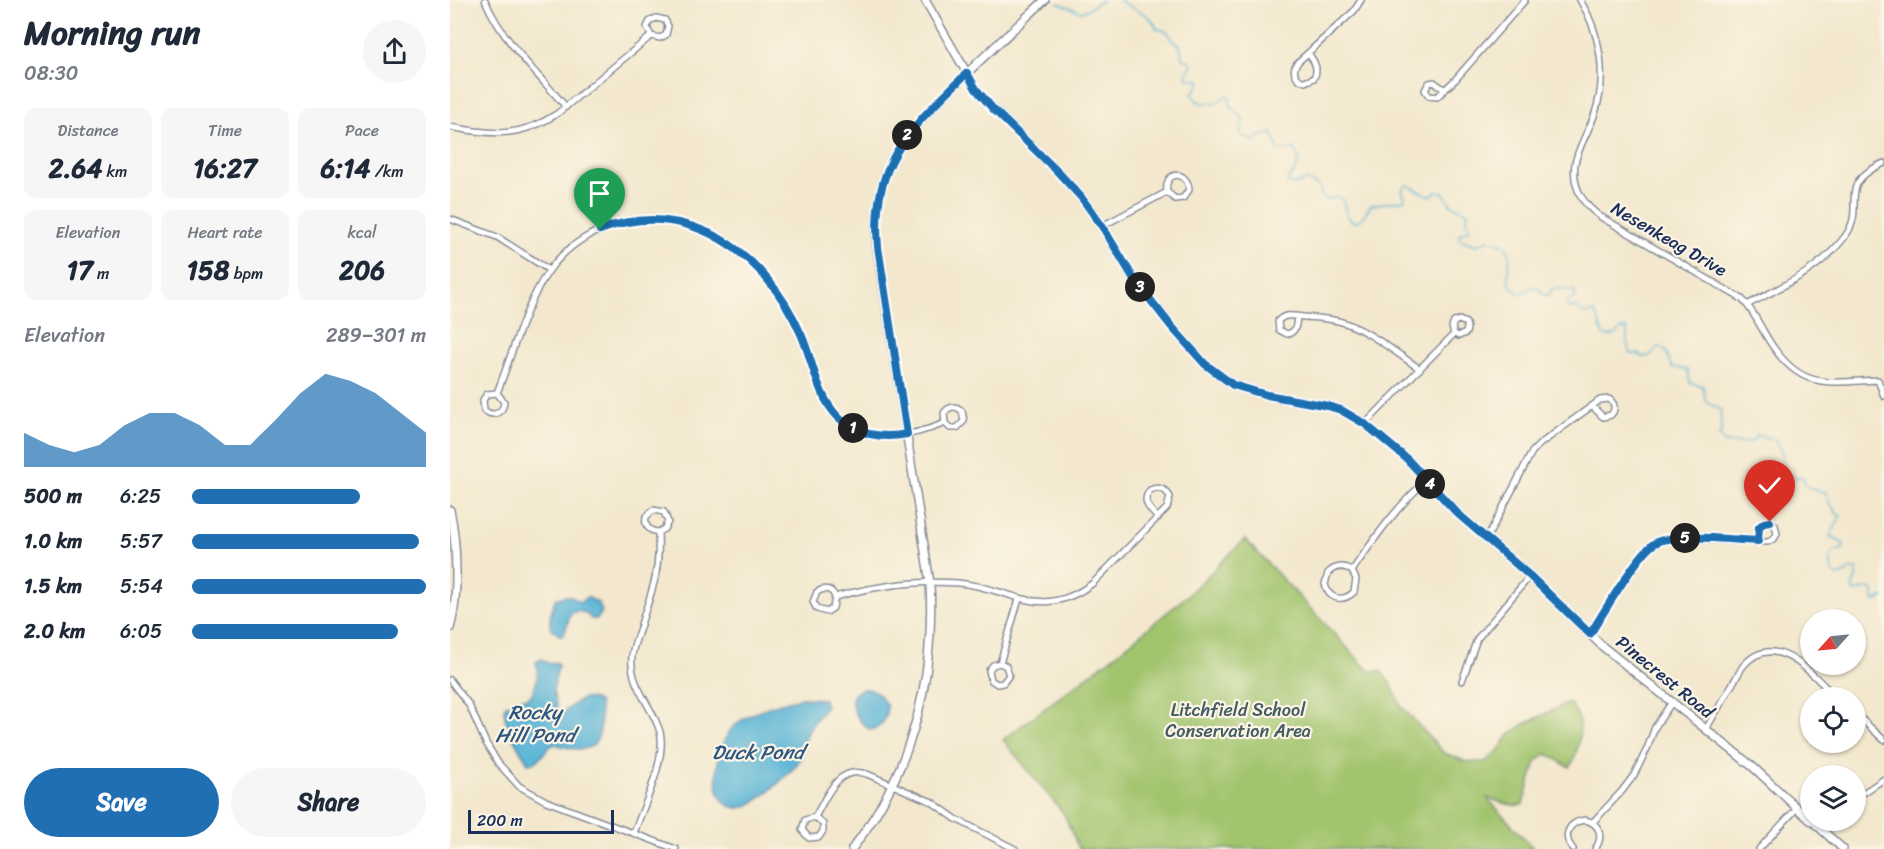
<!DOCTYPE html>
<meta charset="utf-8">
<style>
:root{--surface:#fff;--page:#f6f6f7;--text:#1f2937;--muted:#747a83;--accent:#1f6fb2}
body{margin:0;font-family:Sriracha,sans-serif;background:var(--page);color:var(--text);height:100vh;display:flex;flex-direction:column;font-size:22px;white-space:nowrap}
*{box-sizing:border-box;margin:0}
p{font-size:20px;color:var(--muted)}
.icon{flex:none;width:33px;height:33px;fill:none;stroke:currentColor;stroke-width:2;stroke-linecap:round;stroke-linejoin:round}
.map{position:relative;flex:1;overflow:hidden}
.sheet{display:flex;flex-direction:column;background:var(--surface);width:450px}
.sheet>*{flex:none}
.needle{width:39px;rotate:243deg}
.buttons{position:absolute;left:1350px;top:609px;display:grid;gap:12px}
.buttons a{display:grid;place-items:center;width:66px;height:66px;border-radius:50%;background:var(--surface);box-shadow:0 2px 4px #0004;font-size:30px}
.scale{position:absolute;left:18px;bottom:15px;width:146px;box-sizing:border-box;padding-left:6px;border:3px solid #1b2f5e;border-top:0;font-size:16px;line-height:21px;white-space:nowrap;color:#1b2f5e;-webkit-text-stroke:4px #fcf5e5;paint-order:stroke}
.pin{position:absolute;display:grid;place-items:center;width:51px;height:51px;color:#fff;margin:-62px -26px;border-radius:50% 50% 50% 0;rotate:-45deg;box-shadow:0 0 6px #0007}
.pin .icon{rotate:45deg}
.km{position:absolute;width:30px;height:30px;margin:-15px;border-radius:50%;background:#222;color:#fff;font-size:16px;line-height:30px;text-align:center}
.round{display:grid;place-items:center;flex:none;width:63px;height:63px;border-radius:32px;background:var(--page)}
.overview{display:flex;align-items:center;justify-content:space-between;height:102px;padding:0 24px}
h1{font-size:33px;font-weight:700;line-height:45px}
.figures{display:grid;grid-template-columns:repeat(3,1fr);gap:9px;height:102px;padding:6px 24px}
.figures div{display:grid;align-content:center;border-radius:12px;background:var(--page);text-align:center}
.figures b{font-size:26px;font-weight:700}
.figures small{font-size:16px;font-weight:400}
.figures p{font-size:16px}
.chart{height:168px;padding:12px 24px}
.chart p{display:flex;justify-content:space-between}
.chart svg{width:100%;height:108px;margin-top:6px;fill:var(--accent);opacity:.7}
.cta{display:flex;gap:12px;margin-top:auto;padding:12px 24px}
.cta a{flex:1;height:69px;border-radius:36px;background:var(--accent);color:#fff;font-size:24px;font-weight:700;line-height:69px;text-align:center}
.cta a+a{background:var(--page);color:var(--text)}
ul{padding:0 24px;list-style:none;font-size:20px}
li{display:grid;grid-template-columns:96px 72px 1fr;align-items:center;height:45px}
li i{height:15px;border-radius:8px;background:var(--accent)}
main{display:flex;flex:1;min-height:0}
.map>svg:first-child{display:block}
</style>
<main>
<section class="sheet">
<div class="overview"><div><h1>Morning run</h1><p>08:30</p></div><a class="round"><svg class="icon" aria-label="share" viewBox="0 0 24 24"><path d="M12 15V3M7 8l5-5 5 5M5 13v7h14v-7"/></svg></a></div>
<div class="figures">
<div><p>Distance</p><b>2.64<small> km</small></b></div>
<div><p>Time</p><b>16:27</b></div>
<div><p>Pace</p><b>6:14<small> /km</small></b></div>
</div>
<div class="figures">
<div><p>Elevation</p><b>17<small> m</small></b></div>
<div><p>Heart rate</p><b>158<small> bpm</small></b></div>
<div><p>kcal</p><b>206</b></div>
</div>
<div class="chart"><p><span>Elevation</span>289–301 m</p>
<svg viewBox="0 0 160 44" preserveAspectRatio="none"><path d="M0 44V30L10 35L20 38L30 35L40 27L50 22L60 22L70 27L80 35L90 35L100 25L110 14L120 6L130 9L140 14L150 22L160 30V44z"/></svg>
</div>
<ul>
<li><b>500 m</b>6:25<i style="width:72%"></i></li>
<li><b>1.0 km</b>5:57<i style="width:97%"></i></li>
<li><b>1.5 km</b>5:54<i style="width:100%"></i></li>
<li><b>2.0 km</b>6:05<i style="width:88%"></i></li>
</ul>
<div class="cta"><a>Save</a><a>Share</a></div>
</section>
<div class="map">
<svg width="1434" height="849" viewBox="0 0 1434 849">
<rect width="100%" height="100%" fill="#fcf5e5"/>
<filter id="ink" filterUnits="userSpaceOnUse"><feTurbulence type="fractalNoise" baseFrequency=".0167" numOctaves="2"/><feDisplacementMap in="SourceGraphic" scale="12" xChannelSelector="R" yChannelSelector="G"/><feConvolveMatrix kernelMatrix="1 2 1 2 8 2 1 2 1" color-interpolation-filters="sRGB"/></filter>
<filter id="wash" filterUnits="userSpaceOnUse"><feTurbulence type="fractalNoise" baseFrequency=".008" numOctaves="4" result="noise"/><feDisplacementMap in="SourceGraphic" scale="24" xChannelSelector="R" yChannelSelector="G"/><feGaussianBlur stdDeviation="1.35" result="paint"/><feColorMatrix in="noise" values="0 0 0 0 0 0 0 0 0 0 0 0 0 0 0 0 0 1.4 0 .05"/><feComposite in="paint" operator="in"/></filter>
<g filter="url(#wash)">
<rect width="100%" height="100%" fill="#f3e8ce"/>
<path fill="#a1c46d" stroke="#5e7a66" stroke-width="1.5" d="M795 539 919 671H931L942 686 951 706 994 753 1017 762H1035L1048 751 1059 735 1073 725 1119 702C1121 706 1125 710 1127 714 1133 729 1128 754 1120 767 1111 764 1106 757 1096 754L1086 762 1073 804 1064 806 1037 798 1084 849H629L614 814 553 740 668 653 738 595Z"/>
<path fill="#58b4d6" stroke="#3a729a" stroke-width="1.5" d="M115 596H121L130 602 137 597 149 603 152 612 147 619H141L136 613 126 611 120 615 114 635H109L100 627V617L105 599Z
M92 659 99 664 106 662 108 665 103 691 108 712 112 714C123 705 134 691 149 703 155 743 145 758 105 744 92 748 92 765 78 763 70 750 50 720 55 706L66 700 80 697C87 686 89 675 86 662Z
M413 689C426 688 430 695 437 706 436 718 433 728 420 730 407 721 390 696 413 689Z
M351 698 374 699 376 706C370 715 362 723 358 732 354 741 354 755 348 763 339 774 302 810 287 808 254 805 267 741 284 726 302 710 329 703 351 698Z"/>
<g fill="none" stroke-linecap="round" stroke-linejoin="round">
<path stroke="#58b4d6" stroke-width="1.5" d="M670 0C683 12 700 10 707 29L717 31 724 42 730 45 732 59 739 60 742 65 736 74 737 78 750 80V84L742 94 748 102 765 104 777 95 780 98C779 112 787 110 794 120L791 127 790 135 803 141 811 136 822 133 829 150 845 149C851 161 848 170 838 179V184H847L856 180 870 187 871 194 875 199 890 197C898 206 893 220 906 222L913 217 921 205 955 200 952 189 957 185C966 188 972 194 981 196L987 191 994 193 1000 204 1018 212 1017 222 1020 228 1019 231 1012 232 1009 236 1011 240 1027 245 1038 240C1042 241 1048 242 1052 244 1071 253 1045 282 1070 294L1083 287 1088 288 1095 295H1099L1101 290 1106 288 1124 291 1126 295 1123 299 1118 301 1117 306 1121 308 1125 307 1134 314 1144 312C1150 318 1149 328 1154 336 1162 337 1167 336 1171 329H1177V342L1181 354H1188L1193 357 1199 356 1209 347 1215 350 1222 367 1238 370 1240 383 1253 386C1258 409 1251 398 1271 410 1268 420 1275 427 1269 437L1275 443H1293L1303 441 1307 435 1324 439 1332 453 1333 468 1338 477H1353L1354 484C1361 490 1367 490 1376 492L1378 501 1387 514 1391 515 1380 536 1394 544 1393 549 1382 553 1380 558 1382 572 1388 576 1396 573 1400 569H1407V575L1402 589 1404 592 1419 588 1423 592V598L1426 601 1434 597
M608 3 632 12 653 0"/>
</g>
</g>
<g filter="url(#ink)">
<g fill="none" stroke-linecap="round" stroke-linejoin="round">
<defs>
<path id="minor" d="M35 0C52 41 88 74 116 107
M1130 0C1151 34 1158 78 1144 116 1138 132 1129 146 1125 163 1122 186 1132 204 1151 217L1292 299C1303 310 1310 326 1318 339 1349 390 1375 383 1428 380L1434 396
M858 53C864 61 869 68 864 78L855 82C845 79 841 70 848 62L904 11 911 0
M995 90 984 82 979 83 975 90 979 96 987 97 1005 80 1075 0
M0 127C42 135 71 138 108 113L201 36 210 38 216 35 218 26 215 20 206 18 200 21 197 27 201 36
M0 219 47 237 99 270
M652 226 717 192 725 199 733 198 739 190C738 169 713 171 717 192
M1297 305C1333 286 1372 269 1396 235 1417 205 1384 185 1434 163
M847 316C846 324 847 332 837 334L829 330 828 321C835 313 844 316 854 317 867 318 882 318 895 323 919 331 948 354 970 369
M47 393 54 402C53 413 43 418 34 410L33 400 37 394 47 393C62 355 75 305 98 272 135 218 211 206 266 236 291 249 312 271 329 294 339 309 348 325 354 342 365 368 369 401 391 420 420 444 462 437 495 423L500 428H507L514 421 512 411C506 405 499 406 494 413L495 423
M915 424 1004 334 1002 327 1004 322 1009 320 1016 323 1017 328 1016 333 1009 336 1004 334
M1037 538 1082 452 1090 444 1150 400 1159 399C1165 403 1166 409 1161 415L1153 417 1142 406
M902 571 906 579 904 592C892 603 878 599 875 584L878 573C885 566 894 565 902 571 924 539 947 506 977 480
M385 597 383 608 377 612 367 609 363 602 367 592C375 587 382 589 385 597 424 586 468 580 508 583 561 587 590 623 643 583L717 508 720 497C716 489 709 486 700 490 691 501 699 509 708 518
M1140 634 1190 558 1203 544 1224 538 1318 542 1324 539 1327 534 1325 525 1317 522C1307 525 1308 532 1308 541
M550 663 556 666 559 675 553 683 547 684 541 680 539 670 543 665 550 663 569 599
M0 680 19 705 36 743 48 763 69 786 96 801 226 849
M1012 681 1027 639 1080 576
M1406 714 1434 740
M1256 729 1293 666C1326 628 1362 675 1387 698
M1406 798 1434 779
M365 817 373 824V831L369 837 359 838 352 830 355 820 365 817C377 796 387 765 417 774L482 802 506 819 565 849
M1143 822 1172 791 1184 775 1197 749 1205 727 1222 702
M184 833C193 807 217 759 210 732 203 706 179 686 182 656 183 644 189 633 192 621 204 586 210 569 208 532L214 529 218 522 214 512 203 510 196 517C194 526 199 531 208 532
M1123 849C1112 836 1118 822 1135 820 1150 823 1154 837 1145 849
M1309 849 1347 808"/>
<path id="tertiary" d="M475 0 522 82 533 98 607 171 631 197 652 226 684 279 721 326 755 364 783 385 817 395 878 406 891 410 915 424 957 459 1007 513 1080 576 1152 646 1303 767 1360 820
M0 510C7 541 9 598 0 628
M1361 820 1393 849
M402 849C462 771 485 681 480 583L427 247C421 169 454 136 505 85 534 56 565 28 595 0"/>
</defs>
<use href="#minor" stroke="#878c96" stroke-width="8"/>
<use href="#tertiary" stroke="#878c96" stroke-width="10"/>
<use href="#minor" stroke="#fff" stroke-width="5"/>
<use href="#tertiary" stroke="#fff" stroke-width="7"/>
</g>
</g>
<g fill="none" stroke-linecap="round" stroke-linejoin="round" filter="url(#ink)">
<defs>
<path id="route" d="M150 230C239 196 316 254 351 334 363 361 367 396 388 417 406 435 433 439 457 434L428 247C420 162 461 128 517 73L526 89 543 109 607 171 631 197 652 226 684 279 721 326 755 364 783 385 817 395 878 406 891 410 915 424 957 459 1007 513 1080 576 1140 634C1152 616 1190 549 1207 542 1227 533 1284 540 1308 541L1309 527 1314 523 1320 522"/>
</defs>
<use href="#route" stroke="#fff" stroke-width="12"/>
<use href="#route" stroke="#1f6fb2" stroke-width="8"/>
</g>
<g text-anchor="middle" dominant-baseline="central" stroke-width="4.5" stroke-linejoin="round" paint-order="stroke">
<g font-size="18" fill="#1b2f5e" stroke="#fcf5e5">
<text transform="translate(1219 239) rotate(30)">Nesenkeag Drive</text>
<text transform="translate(1215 677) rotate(39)">Pinecrest Road</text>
</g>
<g font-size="18" fill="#435c62" stroke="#fcf5e5">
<text x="788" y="710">Litchfield School<tspan x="788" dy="21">Conservation Area</tspan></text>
</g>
<g font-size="20" font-style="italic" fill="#2d5782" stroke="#fcf5e5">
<text x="85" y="712">Rocky<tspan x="85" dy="23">Hill Pond</tspan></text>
<text x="308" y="752">Duck Pond</text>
</g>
</g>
</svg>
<div class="buttons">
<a><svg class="needle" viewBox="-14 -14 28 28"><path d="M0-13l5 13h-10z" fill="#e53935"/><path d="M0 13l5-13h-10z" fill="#747a83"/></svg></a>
<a><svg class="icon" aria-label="locate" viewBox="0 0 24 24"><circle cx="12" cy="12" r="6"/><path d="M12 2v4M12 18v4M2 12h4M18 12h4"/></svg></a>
<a><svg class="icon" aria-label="layers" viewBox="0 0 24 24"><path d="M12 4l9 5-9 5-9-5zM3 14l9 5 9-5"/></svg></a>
</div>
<div class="scale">200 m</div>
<div class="pin" style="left:150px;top:230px;background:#1e9e55"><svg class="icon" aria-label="arrive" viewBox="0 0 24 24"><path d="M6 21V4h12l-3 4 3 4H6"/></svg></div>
<div class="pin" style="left:1320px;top:522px;background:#d93025"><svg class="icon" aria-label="check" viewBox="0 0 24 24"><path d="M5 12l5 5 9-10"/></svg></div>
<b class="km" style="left:403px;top:428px">1</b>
<b class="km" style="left:457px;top:135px">2</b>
<b class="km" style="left:690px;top:287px">3</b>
<b class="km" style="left:980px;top:484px">4</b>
<b class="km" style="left:1235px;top:538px">5</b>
</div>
</main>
